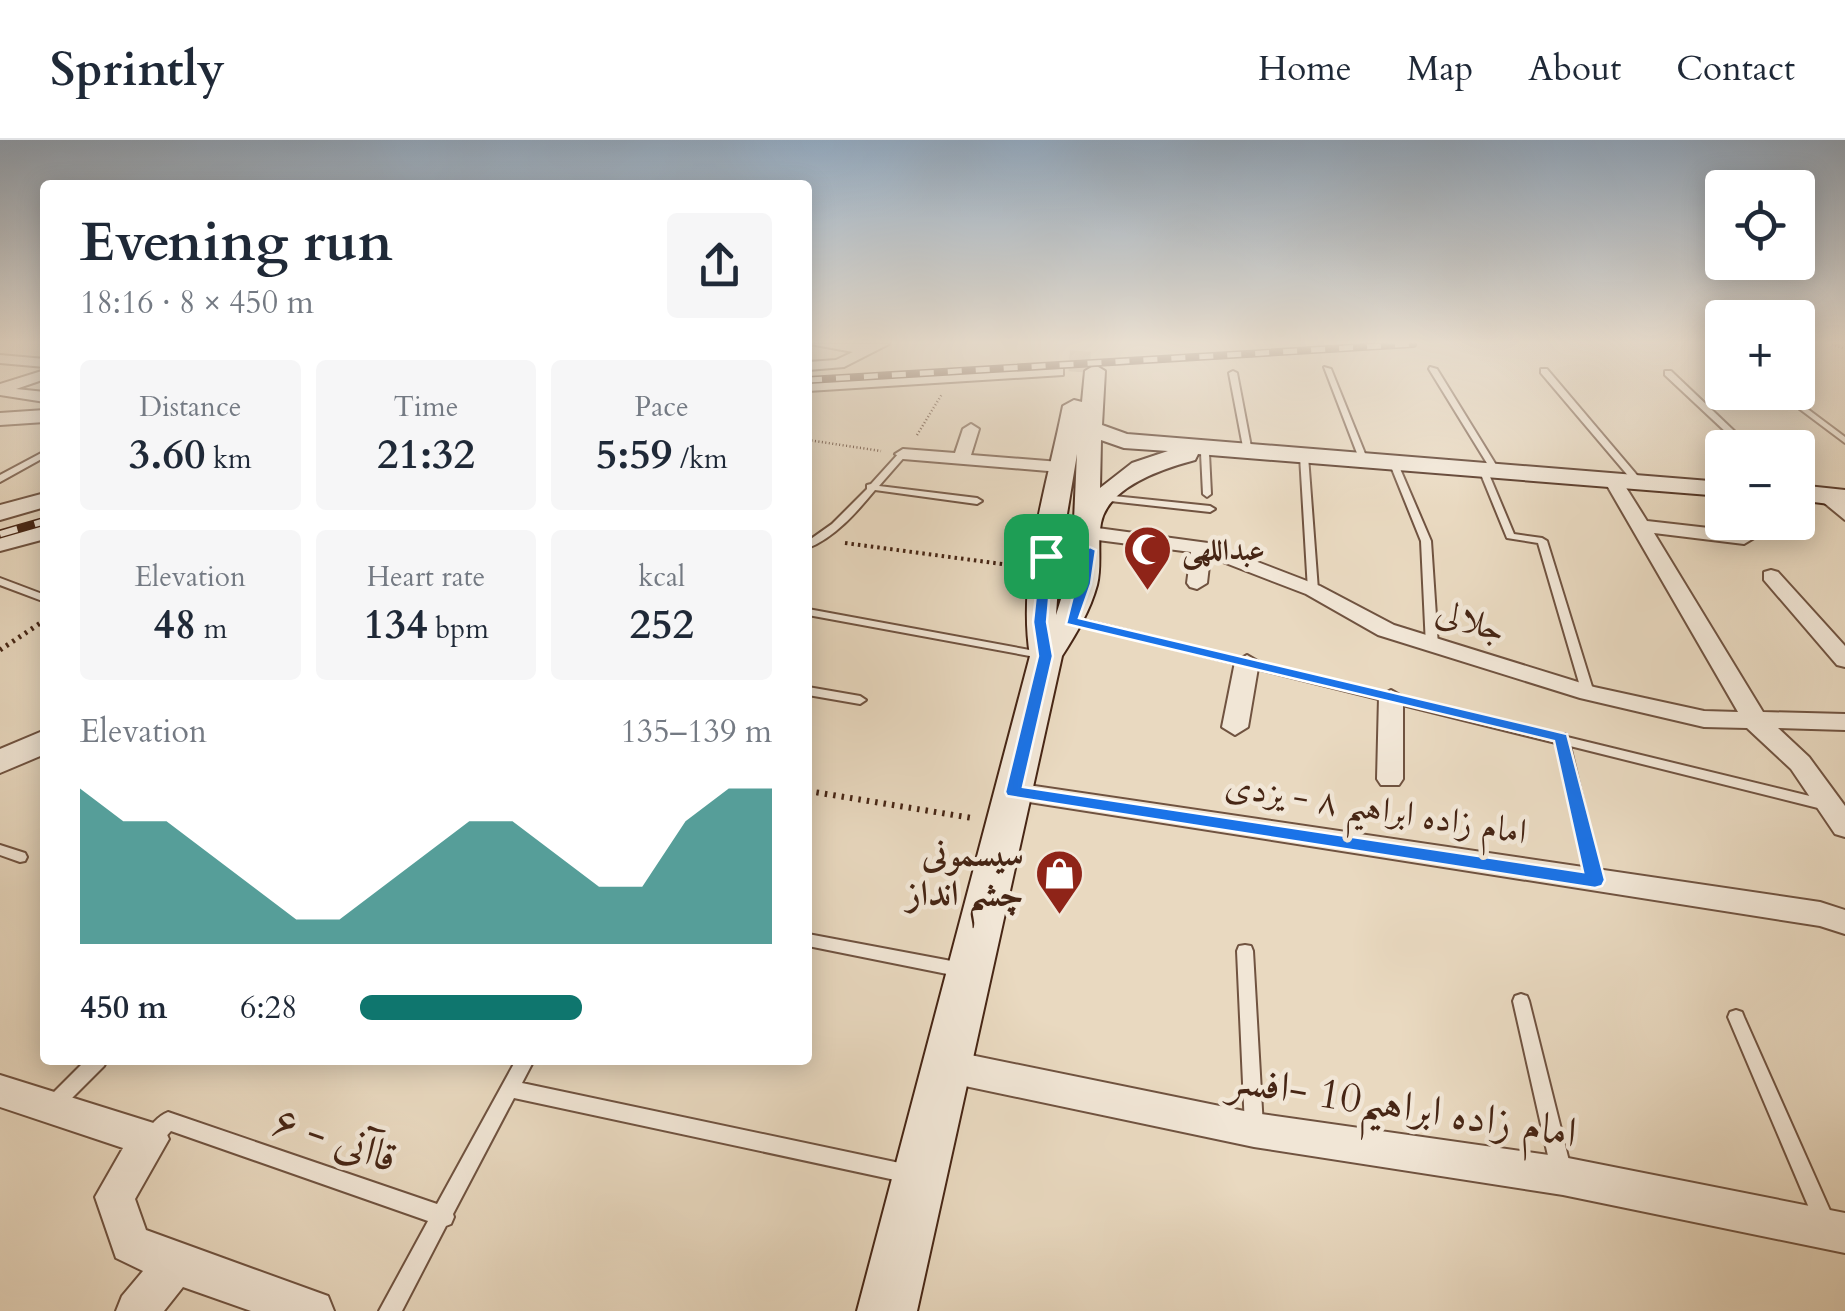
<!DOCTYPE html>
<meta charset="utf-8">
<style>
:root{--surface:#fff;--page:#f6f6f7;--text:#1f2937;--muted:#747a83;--line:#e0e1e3;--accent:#0f766e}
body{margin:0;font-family:Cardo,Amiri,serif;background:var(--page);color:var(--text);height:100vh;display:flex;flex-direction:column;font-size:38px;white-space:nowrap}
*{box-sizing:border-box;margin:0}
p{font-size:32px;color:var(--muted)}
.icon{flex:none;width:55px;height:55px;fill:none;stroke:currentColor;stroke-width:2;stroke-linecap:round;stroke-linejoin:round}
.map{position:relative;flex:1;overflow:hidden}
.panel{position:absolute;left:40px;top:40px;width:772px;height:885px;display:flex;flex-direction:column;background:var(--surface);border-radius:10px;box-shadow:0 5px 25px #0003}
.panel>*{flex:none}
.fabs{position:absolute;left:1705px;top:30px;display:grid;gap:20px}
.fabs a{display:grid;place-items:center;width:110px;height:110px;border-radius:10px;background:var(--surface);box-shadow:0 5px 25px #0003;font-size:50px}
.pin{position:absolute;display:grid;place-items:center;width:85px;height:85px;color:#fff;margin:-42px;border-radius:20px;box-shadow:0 5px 15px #0006}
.round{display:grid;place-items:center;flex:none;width:105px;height:105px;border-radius:10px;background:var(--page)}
.overview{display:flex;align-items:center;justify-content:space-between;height:170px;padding:0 40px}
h1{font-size:55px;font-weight:600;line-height:75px}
.metrics{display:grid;grid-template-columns:repeat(3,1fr);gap:15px;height:170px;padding:10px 40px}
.metrics div{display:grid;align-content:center;border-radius:10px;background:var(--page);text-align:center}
.metrics b{font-size:42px;font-weight:600}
.metrics small{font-size:28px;font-weight:400}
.metrics p{font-size:28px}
.chart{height:280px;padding:20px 40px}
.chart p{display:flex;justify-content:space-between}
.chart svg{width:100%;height:180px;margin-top:10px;fill:var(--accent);opacity:.7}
ul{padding:0 40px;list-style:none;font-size:32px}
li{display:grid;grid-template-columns:160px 120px 1fr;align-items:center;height:75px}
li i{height:25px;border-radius:12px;background:var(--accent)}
header{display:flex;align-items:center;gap:60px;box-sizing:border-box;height:140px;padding:0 50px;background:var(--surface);border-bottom:2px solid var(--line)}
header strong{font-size:48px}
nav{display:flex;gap:55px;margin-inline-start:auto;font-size:35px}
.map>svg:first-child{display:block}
</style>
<header>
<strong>Sprintly</strong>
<nav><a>Home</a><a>Map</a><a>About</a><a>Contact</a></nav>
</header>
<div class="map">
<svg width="1845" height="1171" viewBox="0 0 1845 1171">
<rect width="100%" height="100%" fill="#e9d9c0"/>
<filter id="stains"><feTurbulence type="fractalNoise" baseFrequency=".002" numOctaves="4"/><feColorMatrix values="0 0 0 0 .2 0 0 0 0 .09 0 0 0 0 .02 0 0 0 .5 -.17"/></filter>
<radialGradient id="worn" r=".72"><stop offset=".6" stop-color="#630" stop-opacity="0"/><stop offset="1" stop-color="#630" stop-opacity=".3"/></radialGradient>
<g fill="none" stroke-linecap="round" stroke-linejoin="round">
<path stroke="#c9b59e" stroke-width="21" stroke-dasharray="21 10" stroke-linecap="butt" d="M1079 232 1081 204"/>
<defs>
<path id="service" d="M1324 227 1331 229 1368 321 1367 323 1360 321Z
M1430 227 1437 229 1501 333 1500 335 1493 333 1429 229Z
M1541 229H1547L1642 341V345H1636L1541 233Z
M1233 231 1237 233 1252 312 1248 315 1244 312 1229 233Z
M1665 231H1671L1752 308H1743L1665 235Z
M1777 252H1785L1845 297V303Z
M1205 310 1209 313 1211 354 1207 357 1203 354 1201 313Z
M45 311V317L0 342V335Z
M903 311 907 314 879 346 977 358 982 361 977 364 875 350C856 373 835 397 808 408V401L832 384 867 349V345L871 344 900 312Z
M1304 313 1308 316 1318 450 1313 453 1308 450 1300 316Z
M1394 321 1398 324 1431 401 1438 506 1432 509 1426 506 1421 401 1390 324Z
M1481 330 1488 332 1514 394 1542 398 1547 401 1594 553 1592 556 1588 557 1582 553 1538 403 1507 398 1480 332Z
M1104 355 1210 366 1215 369 1210 372 1101 360V356Z
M0 438 45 455V462L0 445Z
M808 469 1046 513 1052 516 1046 519 808 475Z
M1071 477 1556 595 1565 594 1567 597 1826 660 1831 662 1833 665 1831 668 1826 670 1570 606 1602 740 1600 744 1595 746 1590 744 1588 740 1556 603 1067 482 1066 480Z
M808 547 860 556 866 560 860 564 808 555Z
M0 705 25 713 27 717 25 721 20 722 0 715Z
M808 794 962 823 968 825 970 830 968 835 962 837 808 806Z
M1245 805 1251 806 1253 811 1263 987 1261 993 1254 996 1247 993 1245 987 1237 811 1239 806Z
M1521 854 1527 856 1529 861 1571 1029 1568 1036 1561 1038 1554 1036 1551 1029 1513 861 1515 856Z
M1736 870 1742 872 1744 877 1832 1075 1835 1082 1832 1089 1825 1092 1818 1089 1728 877 1730 872Z
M86 920H107L104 926 59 971 53 973 47 971 44 965 47 959Z
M516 920H534L522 943 909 1025 916 1027 919 1034 916 1041 909 1043 514 958 453 1074 454 1077 451 1084 446 1086 402 1171H379L428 1081 171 991 161 1002 154 1005 147 1002 145 996C149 986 158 976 168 972L437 1064Z"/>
<path id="minor" d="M810 204H889L844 227 808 230V222L836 220 853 212Z
M0 215 45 219V227L0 223Z
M45 230V239L16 249 45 252V262L0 255V244Z
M971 284 979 289 971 315 1060 322 1069 327 1060 332 903 319 895 314 903 309 955 313 963 289Z
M1614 337 1620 338 1647 381 1744 392 1754 398 1744 404 1654 393 1763 572 1845 574V590L1778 588 1809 617 1845 666V697L1835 694 1791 629 1747 588 1704 587 1580 558 1378 495 1306 454 1210 417 1207 443 1197 449 1190 447 1187 443 1191 412 1090 399 1080 393 1090 387 1208 403 1320 446 1394 485 1594 547 1704 571 1738 572 1605 342Z
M1826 352 1845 364V380L1817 357Z
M1771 430 1778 432 1845 506V527L1837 525 1764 440V432Z
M1247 515 1259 522 1248 587 1235 595 1222 587 1235 522Z
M1391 550 1403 557V639L1399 645H1381L1377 639 1379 557Z
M1014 643 1820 762 1845 770V794L1820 786 1004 658 1000 652 1004 646Z
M946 910 1254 973 1563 1017 1845 1073V1113L1563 1055 1254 1007 946 942 934 937 928 926 934 915Z
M0 935 163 986 169 999 135 1059 146 1090 328 1156 334 1171H251L183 1147 164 1171H116L122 1156 143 1131 116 1118 95 1057 123 1008 0 967Z"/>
<path id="tertiary" d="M1056 225 1063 227V235L808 251V239Z
M45 270V282L0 285V273Z
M45 353V367L0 380V365Z
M45 384V399L0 411V395Z
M45 590V614L0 633V609Z"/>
<path id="secondary" d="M1095 225 1105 231 1102 285 1127 294 1722 342V356L1198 314 1195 320C1165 328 1108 346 1101 383 1097 403 1102 425 1097 445 1090 471 1076 494 1062 516L917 1171H857L1030 516C1017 434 1047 347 1063 266L1074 260 1082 262 1085 231ZM1101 300 1124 308 1168 311 1132 323 1100 348ZM1077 314 1072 424 1056 475 1060 416Z
M1798 345 1845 350V366L1798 360Z"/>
</defs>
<use href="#service" stroke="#705340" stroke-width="4"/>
<use href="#minor" stroke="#705340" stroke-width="4"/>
<use href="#tertiary" stroke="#705340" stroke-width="4"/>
<use href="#secondary" stroke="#472615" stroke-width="4"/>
<path stroke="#472615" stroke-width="2.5" stroke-dasharray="1 2.5" stroke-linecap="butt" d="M1832 204 1845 209
M917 295 942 254
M808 300 881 311"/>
<path stroke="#472615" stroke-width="4" stroke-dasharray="2.5 4" stroke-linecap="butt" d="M845 403 1017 426"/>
<path stroke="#472615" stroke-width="5" stroke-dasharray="2.5 5" stroke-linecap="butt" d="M0 510 45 480"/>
<path stroke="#472615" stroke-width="6" stroke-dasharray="2.5 6" stroke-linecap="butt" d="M808 651 972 678"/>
<use href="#service" fill="#f1e6d6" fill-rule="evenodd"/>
<use href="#minor" fill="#f1e6d6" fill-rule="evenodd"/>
<use href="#tertiary" fill="#f1e6d6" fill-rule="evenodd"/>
<use href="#secondary" fill="#f1e6d6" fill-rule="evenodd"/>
<defs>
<path id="rail-far1" d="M808 240 1413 204"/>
<path id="rail" d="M0 394 45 381"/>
</defs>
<use href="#rail-far1" stroke="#472615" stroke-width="8"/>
<use href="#rail" stroke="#472615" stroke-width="9"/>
<use href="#rail-far1" stroke="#f1e6d6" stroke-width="5" stroke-dasharray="14" stroke-linecap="butt"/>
<use href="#rail" stroke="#f1e6d6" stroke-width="6" stroke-dasharray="18" stroke-linecap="butt"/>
</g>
<linearGradient id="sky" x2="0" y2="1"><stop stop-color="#92aac1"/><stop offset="0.55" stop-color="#f5eee3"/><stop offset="1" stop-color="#f5eee3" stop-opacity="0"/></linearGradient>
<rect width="1845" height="368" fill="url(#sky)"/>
<path fill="#1a73e8" stroke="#fff" stroke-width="2.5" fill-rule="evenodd" d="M1090 407 1096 410 1091 444 1079 478 1567 594 1605 740 1602 746 1595 748 1007 656 1005 652 1038 516 1033 482 1040 416 1046 412C1074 423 1065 417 1090 407ZM1081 424 1066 484 1554 601 1583 732 1023 647 1053 516 1047 482 1052 426 1073 428Z"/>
<defs>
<symbol id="mosque-pin" viewBox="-11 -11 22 30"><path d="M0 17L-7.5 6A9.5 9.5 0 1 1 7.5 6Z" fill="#8f2418" stroke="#f1e6d6"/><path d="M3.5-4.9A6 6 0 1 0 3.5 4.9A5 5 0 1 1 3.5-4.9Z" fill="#fff"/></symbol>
<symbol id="shop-pin" viewBox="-11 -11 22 30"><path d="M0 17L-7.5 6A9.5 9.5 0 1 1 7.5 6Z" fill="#8f2418" stroke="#f1e6d6"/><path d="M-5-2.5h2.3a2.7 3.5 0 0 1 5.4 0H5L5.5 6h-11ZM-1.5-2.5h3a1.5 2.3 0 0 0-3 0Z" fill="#fff"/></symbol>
</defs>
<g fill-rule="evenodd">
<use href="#mosque-pin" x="1120" y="382" width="55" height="75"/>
<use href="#shop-pin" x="1032" y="706" width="55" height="75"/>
</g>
<g text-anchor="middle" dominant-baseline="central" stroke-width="9" stroke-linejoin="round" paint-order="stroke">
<g font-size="30" font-weight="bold" fill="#472615" stroke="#f1e6d6" text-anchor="start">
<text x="1182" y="410">عبداللهی</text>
</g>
<g font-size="35" fill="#472615" stroke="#f1e6d6">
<text transform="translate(1471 481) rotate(18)">جلالی</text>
<text transform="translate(1376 669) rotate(9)">امام زاده ابراهیم ۸ - یزدی</text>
</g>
<g font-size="35" font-weight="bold" fill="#472615" stroke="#f1e6d6" text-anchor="end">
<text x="1024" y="714">سیسمونی<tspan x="1024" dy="40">چشم انداز</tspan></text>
</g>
<g font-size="42" fill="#472615" stroke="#f1e6d6">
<text transform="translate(1403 966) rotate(9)">امام زاده ابراهیم10 -افسر</text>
<text transform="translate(335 999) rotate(19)">۶ - قاآنی</text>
</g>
</g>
<rect width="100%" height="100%" filter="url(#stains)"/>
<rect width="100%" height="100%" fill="url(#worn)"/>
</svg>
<div class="fabs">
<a><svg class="icon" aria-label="locate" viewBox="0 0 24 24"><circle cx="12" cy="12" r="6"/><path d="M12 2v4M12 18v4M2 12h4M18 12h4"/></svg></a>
<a>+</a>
<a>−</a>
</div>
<div class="pin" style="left:1046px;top:416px;background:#1e9e55"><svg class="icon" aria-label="arrive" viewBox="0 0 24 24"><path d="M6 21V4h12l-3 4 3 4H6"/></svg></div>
<section class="panel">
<div class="overview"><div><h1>Evening run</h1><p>18:16 · 8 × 450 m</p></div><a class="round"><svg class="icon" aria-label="share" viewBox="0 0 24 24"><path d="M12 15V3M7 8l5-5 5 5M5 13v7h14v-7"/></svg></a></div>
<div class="metrics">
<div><p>Distance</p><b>3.60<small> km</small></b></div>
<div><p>Time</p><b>21:32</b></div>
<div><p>Pace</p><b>5:59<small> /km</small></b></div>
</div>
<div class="metrics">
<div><p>Elevation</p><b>48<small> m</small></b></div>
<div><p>Heart rate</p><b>134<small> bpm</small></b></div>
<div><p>kcal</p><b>252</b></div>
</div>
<div class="chart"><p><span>Elevation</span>135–139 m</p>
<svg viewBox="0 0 160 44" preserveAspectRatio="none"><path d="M0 44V6L10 14L20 14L30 22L40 30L50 38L60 38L70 30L80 22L90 14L100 14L110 22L120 30L130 30L140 14L150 6L160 6V44z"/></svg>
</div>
<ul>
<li><b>450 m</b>6:28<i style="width:54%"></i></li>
</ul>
</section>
</div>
